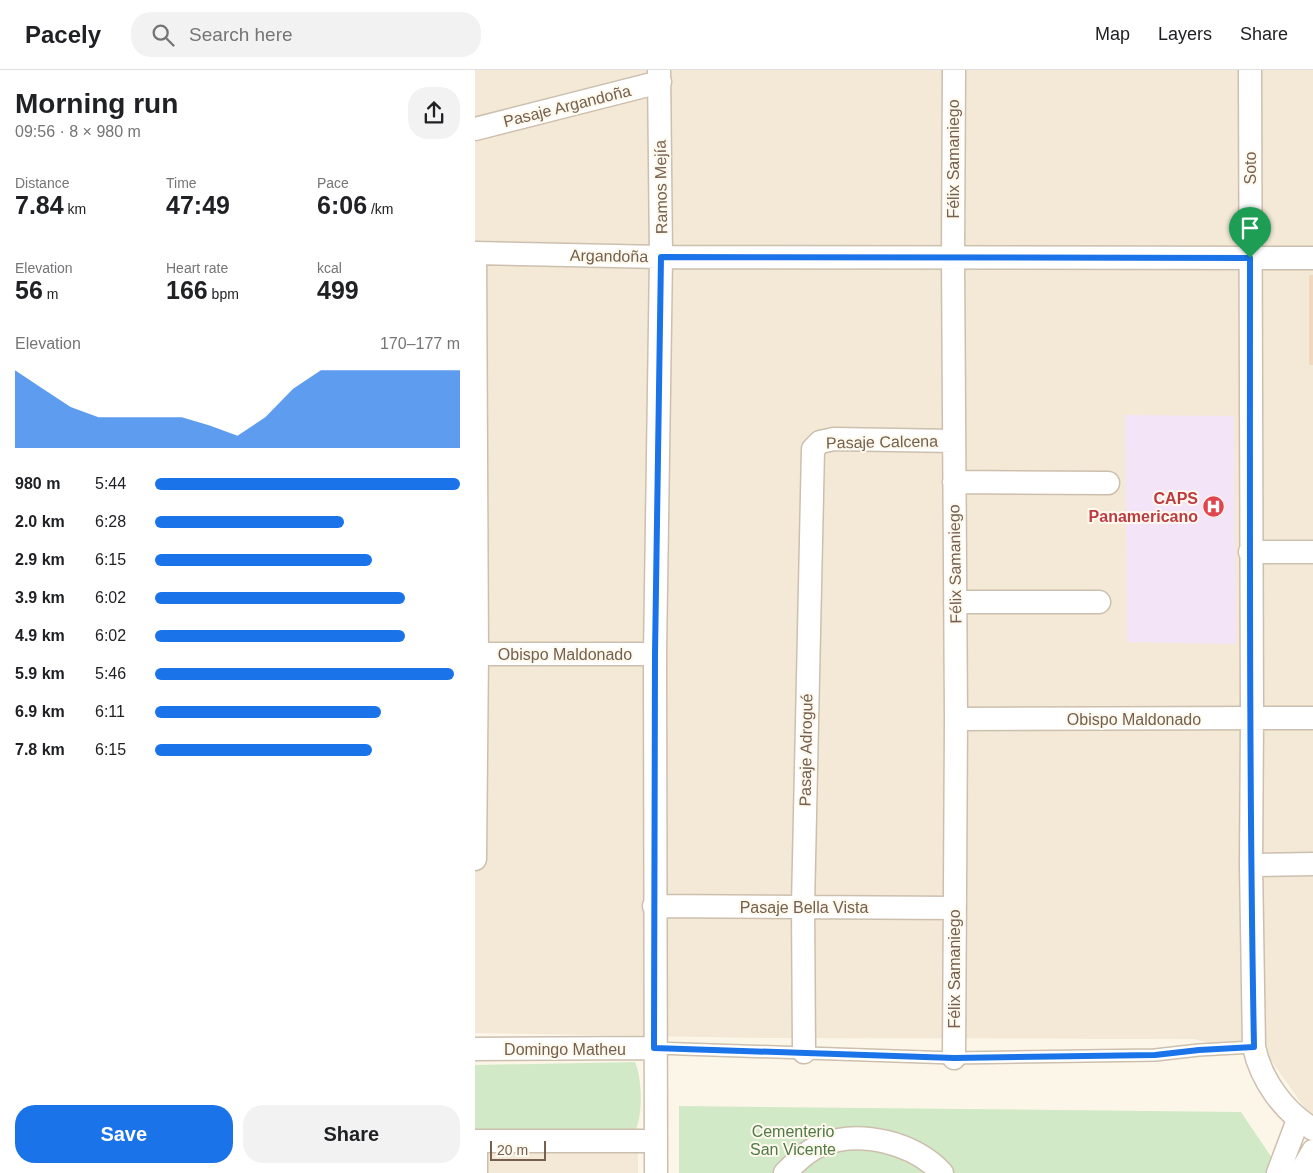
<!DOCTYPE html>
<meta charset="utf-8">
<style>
:root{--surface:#fff;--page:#f2f2f2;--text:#202124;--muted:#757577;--line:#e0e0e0;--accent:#1a73e8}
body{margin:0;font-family:Helvetica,sans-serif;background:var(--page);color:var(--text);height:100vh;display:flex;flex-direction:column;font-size:19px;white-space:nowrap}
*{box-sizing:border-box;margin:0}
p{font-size:16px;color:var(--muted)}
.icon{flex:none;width:28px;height:28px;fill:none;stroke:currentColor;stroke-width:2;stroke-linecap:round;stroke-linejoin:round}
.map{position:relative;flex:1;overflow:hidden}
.sheet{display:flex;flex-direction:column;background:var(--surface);width:475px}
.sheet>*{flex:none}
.scale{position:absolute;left:15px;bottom:12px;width:56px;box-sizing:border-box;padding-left:5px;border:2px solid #755f4d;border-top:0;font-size:14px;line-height:18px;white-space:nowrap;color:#755f4d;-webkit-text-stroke:4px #fef9ee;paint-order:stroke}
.pin{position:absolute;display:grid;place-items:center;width:42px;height:42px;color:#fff;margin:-51px -21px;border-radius:50% 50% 50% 0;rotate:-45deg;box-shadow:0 0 5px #0007}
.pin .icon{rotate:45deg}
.round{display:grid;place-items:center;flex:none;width:52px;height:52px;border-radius:20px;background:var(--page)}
.overview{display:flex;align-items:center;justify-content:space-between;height:85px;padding:0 15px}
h1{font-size:28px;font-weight:700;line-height:38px}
.metrics{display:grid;grid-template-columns:repeat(3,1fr);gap:8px;height:85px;padding:5px 15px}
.metrics div{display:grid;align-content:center}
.metrics b{font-size:25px;font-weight:700}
.metrics small{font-size:14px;font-weight:400}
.metrics p{font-size:14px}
.chart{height:140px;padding:10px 15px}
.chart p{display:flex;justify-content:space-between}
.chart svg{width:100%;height:90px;margin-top:5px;fill:var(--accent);opacity:.7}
.action{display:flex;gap:10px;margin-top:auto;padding:10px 15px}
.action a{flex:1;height:58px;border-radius:20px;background:var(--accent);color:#fff;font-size:20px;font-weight:700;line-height:58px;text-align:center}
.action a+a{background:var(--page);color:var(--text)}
ul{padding:0 15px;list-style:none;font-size:16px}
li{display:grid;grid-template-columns:80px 60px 1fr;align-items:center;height:38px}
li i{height:12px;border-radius:6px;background:var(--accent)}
header{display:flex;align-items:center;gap:30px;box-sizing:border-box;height:70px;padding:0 25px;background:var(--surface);border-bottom:1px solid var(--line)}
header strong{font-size:24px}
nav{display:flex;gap:28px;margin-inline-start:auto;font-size:18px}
.search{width:350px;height:45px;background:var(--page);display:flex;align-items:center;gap:12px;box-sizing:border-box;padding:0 18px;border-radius:20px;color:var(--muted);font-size:19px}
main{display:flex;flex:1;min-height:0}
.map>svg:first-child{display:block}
</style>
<header>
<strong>Pacely</strong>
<div class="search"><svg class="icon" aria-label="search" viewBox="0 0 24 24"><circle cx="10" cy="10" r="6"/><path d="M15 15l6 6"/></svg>Search here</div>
<nav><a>Map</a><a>Layers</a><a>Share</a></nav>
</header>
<main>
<section class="sheet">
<div class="overview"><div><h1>Morning run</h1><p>09:56 · 8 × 980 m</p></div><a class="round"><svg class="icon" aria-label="share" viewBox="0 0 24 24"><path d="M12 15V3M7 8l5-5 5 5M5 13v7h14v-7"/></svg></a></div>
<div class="metrics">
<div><p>Distance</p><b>7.84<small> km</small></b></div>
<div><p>Time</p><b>47:49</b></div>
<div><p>Pace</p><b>6:06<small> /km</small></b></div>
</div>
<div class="metrics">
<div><p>Elevation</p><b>56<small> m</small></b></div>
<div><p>Heart rate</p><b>166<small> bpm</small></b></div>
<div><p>kcal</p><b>499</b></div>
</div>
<div class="chart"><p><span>Elevation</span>170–177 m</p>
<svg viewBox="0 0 160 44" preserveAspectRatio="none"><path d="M0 44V6L10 15L20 24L30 29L40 29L50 29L60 29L70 33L80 38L90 29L100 15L110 6L120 6L130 6L140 6L150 6L160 6V44z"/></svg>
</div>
<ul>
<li><b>980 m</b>5:44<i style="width:100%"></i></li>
<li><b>2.0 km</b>6:28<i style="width:62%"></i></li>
<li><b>2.9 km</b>6:15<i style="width:71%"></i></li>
<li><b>3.9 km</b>6:02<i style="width:82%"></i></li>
<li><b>4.9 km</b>6:02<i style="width:82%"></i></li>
<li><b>5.9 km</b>5:46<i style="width:98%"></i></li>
<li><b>6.9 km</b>6:11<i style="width:74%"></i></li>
<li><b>7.8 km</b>6:15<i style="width:71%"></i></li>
</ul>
<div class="action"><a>Save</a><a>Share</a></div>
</section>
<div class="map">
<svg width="838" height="1103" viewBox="0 0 838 1103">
<rect width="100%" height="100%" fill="#fcf6e8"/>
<path fill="#f3e9d6" d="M0 0H838V1050L793 986 719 969 282 968 0 963Z
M163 1082V1103H0V1083Z"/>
<path fill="#f3e4f8" d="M650 345 759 346 761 574 652 572Z"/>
<path fill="#d1e9c6" d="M160 992C167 1008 168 1043 161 1059L0 1062V995Z
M204 1036 766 1042 801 1094 812 1103H204Z"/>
<path fill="#f0d8c0" d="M834 205H838V295H834Z"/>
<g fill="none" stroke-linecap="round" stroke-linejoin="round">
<defs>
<path id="service" d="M179 978 479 988 680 985 724 980 779 977"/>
<path id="minor" d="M479 0 478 188 481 649 479 988
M775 0 777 649 776 795 779 977C786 1010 809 1042 838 1059
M0 59 185 12
M479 412 633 413
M775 482H838
M480 532H624
M0 584H180
M481 649 838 648
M0 789 2 584 0 183 186 187 838 188
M776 795 838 794
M179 836 479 838
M0 979 179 978
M329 982 328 836 338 379 345 372 359 369 479 371
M0 1071H181
M1 1071V1103
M181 1103 180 584 186 187 184 0
M310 1103C321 1092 332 1081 346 1075 385 1059 439 1073 467 1103
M803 1103 823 1050
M825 1103 838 1081"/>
</defs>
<use href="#service" stroke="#cdbfae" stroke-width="14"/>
<use href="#minor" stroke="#cdbfae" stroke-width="25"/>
<use href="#service" stroke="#fff" stroke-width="11"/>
<use href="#minor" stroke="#fff" stroke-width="22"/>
</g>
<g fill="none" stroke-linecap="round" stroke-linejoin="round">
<defs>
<path id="route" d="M186 187 775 188C775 451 774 714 779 977L724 980 680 985 479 988 179 978 180 584Z"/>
</defs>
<use href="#route" stroke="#fff" stroke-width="10"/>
<use href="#route" stroke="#1a73e8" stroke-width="6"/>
</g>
<defs>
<symbol id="hospital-disc" viewBox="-11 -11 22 22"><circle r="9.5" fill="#e0444e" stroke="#fef9ee"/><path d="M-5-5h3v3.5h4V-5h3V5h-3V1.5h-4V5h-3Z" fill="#fff"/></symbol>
</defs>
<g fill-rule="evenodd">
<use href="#hospital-disc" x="726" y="424" width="25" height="25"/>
</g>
<g text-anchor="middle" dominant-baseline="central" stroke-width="4" stroke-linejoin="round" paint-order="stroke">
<g font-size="16" fill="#755f4d" stroke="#fef9ee">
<text transform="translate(92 36) rotate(-14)">Pasaje Argandoña</text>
<text transform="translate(478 89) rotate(-90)">Félix Samaniego</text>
<text transform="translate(775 98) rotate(-90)">Soto</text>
<text transform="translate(186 117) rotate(-91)">Ramos Mejía</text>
<text transform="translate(134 186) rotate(1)">Argandoña</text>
<text transform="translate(407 372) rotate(-1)">Pasaje Calcena</text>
<text transform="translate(480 494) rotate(-91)">Félix Samaniego</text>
<text x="90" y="584">Obispo Maldonado</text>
<text x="659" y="649">Obispo Maldonado</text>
<text transform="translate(331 680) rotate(-89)">Pasaje Adrogué</text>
<text x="329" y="837">Pasaje Bella Vista</text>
<text transform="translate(479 899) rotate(-90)">Félix Samaniego</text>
<text x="90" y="979">Domingo Matheu</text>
</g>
<g font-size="16" font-weight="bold" fill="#be3a42" stroke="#fef9ee" text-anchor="end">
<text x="723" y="428">CAPS<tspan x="723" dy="18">Panamericano</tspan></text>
</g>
<g font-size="16" fill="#507a45" stroke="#fef9ee">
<text x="318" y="1061">Cementerio<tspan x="318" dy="18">San Vicente</tspan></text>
</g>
</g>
</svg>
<div class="scale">20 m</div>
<div class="pin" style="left:775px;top:188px;background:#1e9e55"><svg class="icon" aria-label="arrive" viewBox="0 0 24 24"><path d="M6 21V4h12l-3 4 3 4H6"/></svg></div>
</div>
</main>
